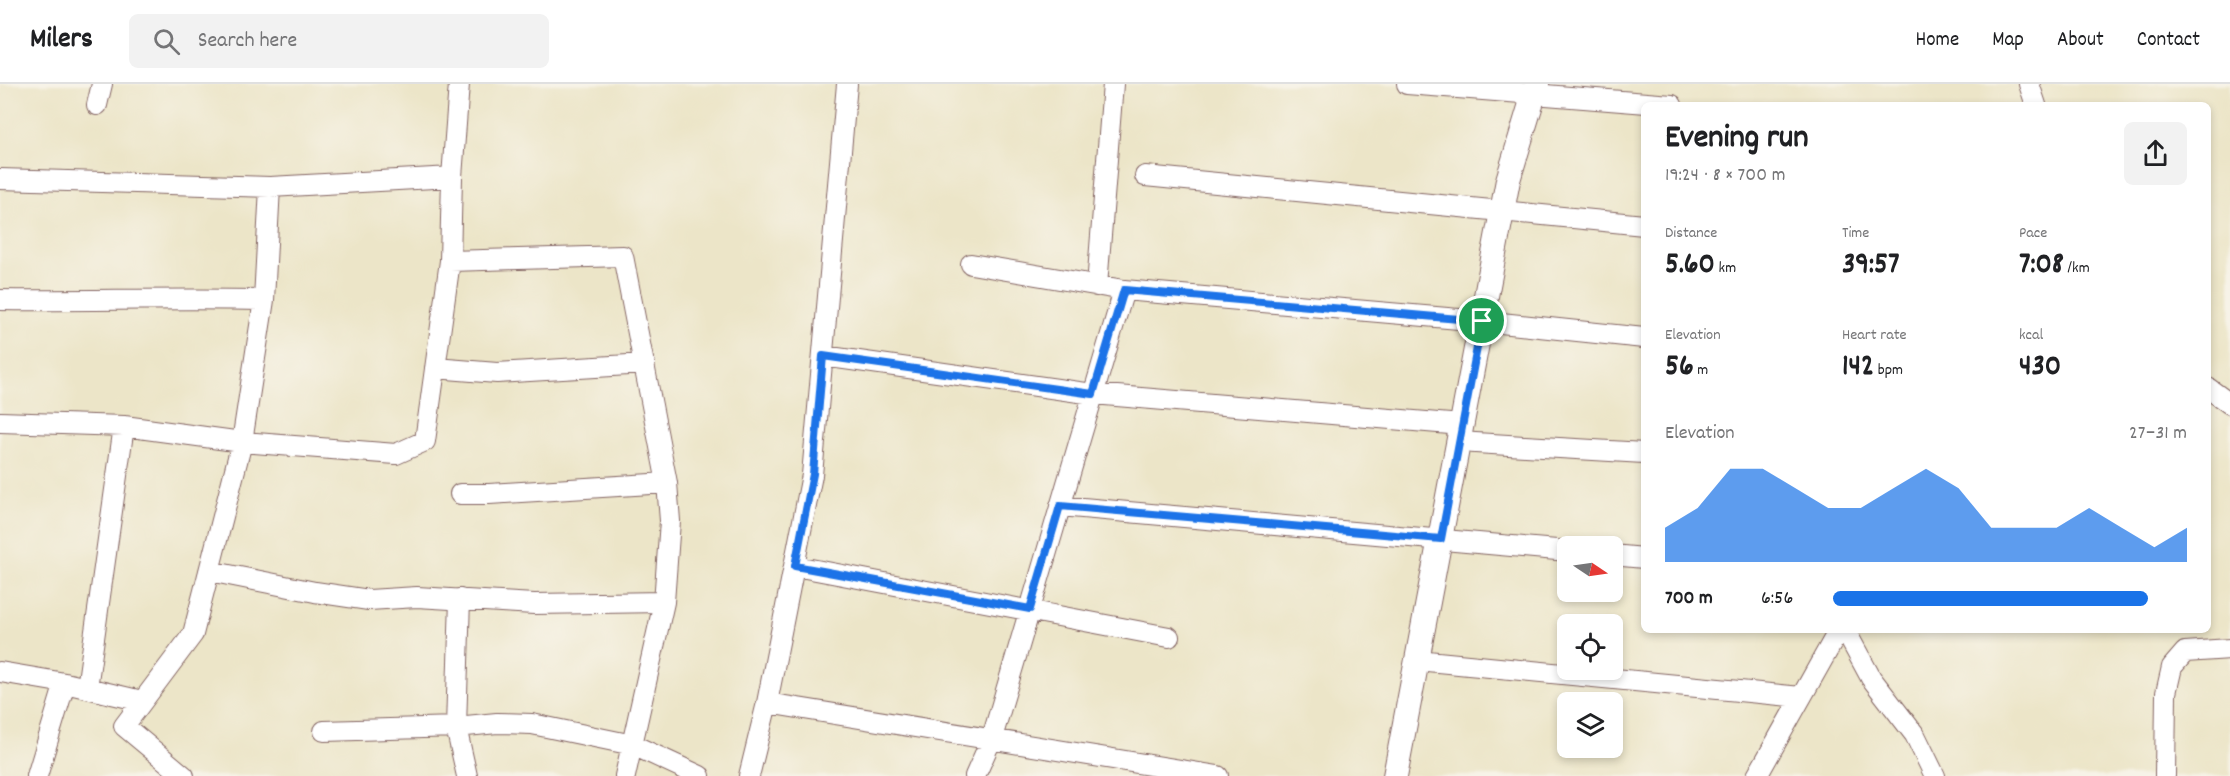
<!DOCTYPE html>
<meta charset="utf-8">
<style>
:root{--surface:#fff;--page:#f2f2f2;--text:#202124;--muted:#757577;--line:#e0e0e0;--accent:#1a73e8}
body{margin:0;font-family:Dekko,sans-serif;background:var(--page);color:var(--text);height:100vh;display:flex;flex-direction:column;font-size:22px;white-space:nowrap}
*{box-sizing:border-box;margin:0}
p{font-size:20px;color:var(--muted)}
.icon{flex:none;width:33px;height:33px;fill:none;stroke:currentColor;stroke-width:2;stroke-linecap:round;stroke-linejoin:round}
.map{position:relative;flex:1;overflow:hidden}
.sheet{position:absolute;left:1641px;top:18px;width:570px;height:531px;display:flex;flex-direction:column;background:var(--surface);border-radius:9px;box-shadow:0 3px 9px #0003}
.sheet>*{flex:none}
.needle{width:39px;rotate:103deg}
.tools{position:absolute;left:1557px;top:452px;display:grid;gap:12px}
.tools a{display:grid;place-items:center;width:66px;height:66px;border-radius:9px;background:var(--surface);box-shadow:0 3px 9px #0003;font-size:30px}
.pin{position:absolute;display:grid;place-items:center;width:51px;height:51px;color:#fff;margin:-26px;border:3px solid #fff;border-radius:50%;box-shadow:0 2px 6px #0007}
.round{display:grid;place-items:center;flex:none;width:63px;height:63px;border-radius:9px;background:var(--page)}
.headline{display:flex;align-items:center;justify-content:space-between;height:102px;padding:0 24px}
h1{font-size:33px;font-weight:800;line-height:45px}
.stats{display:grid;grid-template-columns:repeat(3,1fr);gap:9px;height:102px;padding:6px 24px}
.stats div{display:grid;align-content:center}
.stats b{font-size:30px;font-weight:800}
.stats small{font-size:16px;font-weight:400}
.stats p{font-size:16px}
.chart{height:168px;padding:12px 24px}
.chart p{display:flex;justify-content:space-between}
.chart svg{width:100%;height:108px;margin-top:6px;fill:var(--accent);opacity:.7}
ul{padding:0 24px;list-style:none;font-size:20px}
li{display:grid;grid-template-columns:96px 72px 1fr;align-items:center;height:45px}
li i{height:15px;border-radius:8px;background:var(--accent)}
header{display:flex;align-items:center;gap:36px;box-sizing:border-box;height:84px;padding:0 30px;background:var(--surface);border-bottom:2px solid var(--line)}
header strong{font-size:28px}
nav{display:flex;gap:33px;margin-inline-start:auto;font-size:21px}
.search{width:420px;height:54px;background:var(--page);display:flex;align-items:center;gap:15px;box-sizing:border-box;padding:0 21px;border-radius:9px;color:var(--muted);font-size:22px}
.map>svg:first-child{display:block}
</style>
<header>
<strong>Milers</strong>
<div class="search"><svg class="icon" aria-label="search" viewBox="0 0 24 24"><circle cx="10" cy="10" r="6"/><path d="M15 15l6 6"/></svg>Search here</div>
<nav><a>Home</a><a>Map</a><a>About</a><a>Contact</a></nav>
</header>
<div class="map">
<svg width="2230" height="692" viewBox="0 0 2230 692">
<rect width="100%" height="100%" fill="#f7f3e8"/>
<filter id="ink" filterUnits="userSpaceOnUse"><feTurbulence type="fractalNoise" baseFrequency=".0167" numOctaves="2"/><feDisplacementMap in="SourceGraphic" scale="12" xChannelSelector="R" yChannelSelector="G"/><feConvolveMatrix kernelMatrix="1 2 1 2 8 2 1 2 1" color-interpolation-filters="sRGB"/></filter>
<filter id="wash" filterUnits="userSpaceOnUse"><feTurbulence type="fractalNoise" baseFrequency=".008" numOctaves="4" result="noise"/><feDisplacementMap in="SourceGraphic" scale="24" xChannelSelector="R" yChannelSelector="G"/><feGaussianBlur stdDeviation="1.35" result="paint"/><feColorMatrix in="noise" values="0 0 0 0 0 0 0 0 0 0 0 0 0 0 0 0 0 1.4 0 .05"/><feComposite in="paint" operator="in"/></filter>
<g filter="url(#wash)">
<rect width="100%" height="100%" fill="#ece5c8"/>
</g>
<g filter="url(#ink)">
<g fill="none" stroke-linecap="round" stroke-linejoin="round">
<defs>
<path id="minor" d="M1407 0 1672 21
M2029 0 2036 21
M97 21 102 0
M1145 92 1644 141
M0 95 270 103 452 93
M450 177 623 172 667 399 670 437 664 518 625 692
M971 180 1124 206 1482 237 1644 254
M1097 202 1113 0
M0 216C88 217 176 214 264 216
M823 272 1093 310 1462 341
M435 284 497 289 645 280
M2208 304 2230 320
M0 338 124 342 242 358 396 370 425 357 450 177 452 93 459 0
M1459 358 1644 369
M460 410H489L667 399
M1060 422 1568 467
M1612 471 1644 474
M795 482 1169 553
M209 487 315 508 369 516 417 513 534 520 664 518
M460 515 456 643 467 692
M1845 546 1871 594 1915 651 1935 692
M1417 576 1801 613
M0 588 65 599 142 617
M87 604 124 342
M767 619 1218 692
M324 647 456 643 497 639 532 640 633 661 700 692
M37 692 65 599
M184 692 124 642 193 550 242 358 264 216 270 103
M749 692 767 619 812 391 847 0
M975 692 992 654 1124 206
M1757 692 1839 546
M2165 692 2166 609 2172 583 2185 568 2230 565"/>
<path id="tertiary" d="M1395 692 1508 96 1537 0"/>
</defs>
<use href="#minor" stroke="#836462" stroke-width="22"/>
<use href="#tertiary" stroke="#836462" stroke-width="26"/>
<use href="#minor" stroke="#fff" stroke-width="20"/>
<use href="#tertiary" stroke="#fff" stroke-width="24"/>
</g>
</g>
<g fill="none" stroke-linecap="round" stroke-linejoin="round" filter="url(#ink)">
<defs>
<path id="route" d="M1124 206 1482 237 1441 455 1060 422 1030 525 795 482 813 390 823 272 1093 310Z"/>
</defs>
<use href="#route" stroke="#fff" stroke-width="12"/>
<use href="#route" stroke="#1a73e8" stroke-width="8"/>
</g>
</svg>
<div class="tools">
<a><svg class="needle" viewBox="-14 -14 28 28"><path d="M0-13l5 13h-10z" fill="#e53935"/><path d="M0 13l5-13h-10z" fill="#757577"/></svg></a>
<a><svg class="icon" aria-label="locate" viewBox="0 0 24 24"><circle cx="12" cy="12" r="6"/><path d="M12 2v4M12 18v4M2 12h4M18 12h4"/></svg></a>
<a><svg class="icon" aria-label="layers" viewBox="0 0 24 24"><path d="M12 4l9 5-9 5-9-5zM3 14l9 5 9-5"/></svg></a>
</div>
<div class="pin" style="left:1482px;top:237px;background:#1e9e55"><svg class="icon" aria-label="arrive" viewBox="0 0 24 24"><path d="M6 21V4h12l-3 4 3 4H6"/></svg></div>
<section class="sheet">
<div class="headline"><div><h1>Evening run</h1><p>19:24 · 8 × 700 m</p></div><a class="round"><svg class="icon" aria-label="share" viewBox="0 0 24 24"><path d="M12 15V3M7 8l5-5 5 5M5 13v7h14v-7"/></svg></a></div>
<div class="stats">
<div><p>Distance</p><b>5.60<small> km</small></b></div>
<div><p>Time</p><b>39:57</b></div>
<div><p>Pace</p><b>7:08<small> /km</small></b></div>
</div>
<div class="stats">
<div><p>Elevation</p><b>56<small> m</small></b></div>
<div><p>Heart rate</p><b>142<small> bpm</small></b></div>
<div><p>kcal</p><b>430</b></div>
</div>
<div class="chart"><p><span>Elevation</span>27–31 m</p>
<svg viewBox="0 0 160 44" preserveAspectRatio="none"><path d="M0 44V30L10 22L20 6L30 6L40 14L50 22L60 22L70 14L80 6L90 14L100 30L110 30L120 30L130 22L140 30L150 38L160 30V44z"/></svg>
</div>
<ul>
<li><b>700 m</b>6:56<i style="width:89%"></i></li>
</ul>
</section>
</div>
